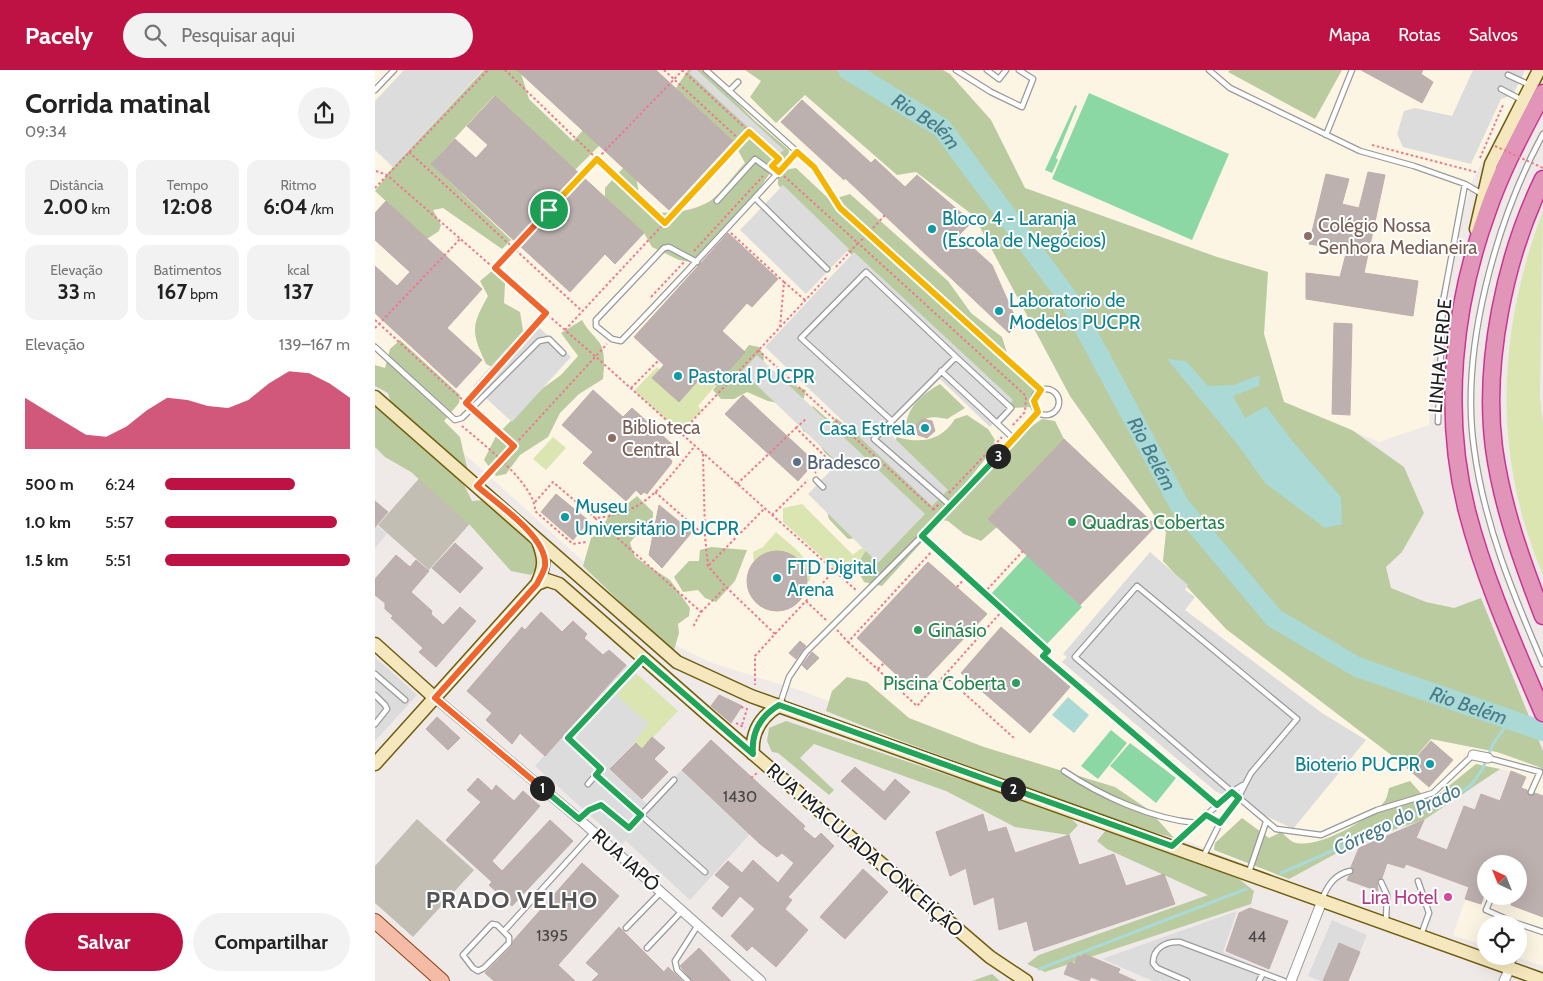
<!DOCTYPE html>
<html lang="pt">
<meta charset="utf-8">
<style>
:root{--surface:#fff;--page:#f2f2f2;--text:#222;--muted:#767676;--accent:#be1144}
body{margin:0;font-family:Cabin,sans-serif;background:var(--page);color:var(--text);height:100vh;display:flex;flex-direction:column;font-size:19px;white-space:nowrap}
*{box-sizing:border-box;margin:0}
p{font-size:16px;color:var(--muted)}
.icon{flex:none;width:28px;height:28px;fill:none;stroke:currentColor;stroke-width:2;stroke-linecap:round;stroke-linejoin:round}
.map{position:relative;flex:1;overflow:hidden}
.drawer{display:flex;flex-direction:column;background:var(--surface);width:375px}
.drawer>*{flex:none}
.needle{width:32px;rotate:317deg}
.tools{position:absolute;left:1102px;top:785px;display:grid;gap:10px}
.tools a{display:grid;place-items:center;width:50px;height:50px;border-radius:50%;background:var(--surface);box-shadow:0 5px 20px #0002;font-size:25px}
.pin{position:absolute;display:grid;place-items:center;width:42px;height:42px;color:#fff;margin:-21px;border:2px solid #fff;border-radius:50%;box-shadow:0 1px 5px #0007}
.km{position:absolute;width:25px;height:25px;margin:-12px;border-radius:50%;background:#222;color:#fff;font-size:14px;line-height:25px;text-align:center}
.round{display:grid;place-items:center;flex:none;width:52px;height:52px;border-radius:26px;background:var(--page)}
.headline{display:flex;align-items:center;justify-content:space-between;height:85px;padding:0 25px}
h1{font-size:28px;font-weight:700;line-height:38px}
.figures{display:grid;grid-template-columns:repeat(3,1fr);gap:8px;height:85px;padding:5px 25px}
.figures div{display:grid;align-content:center;border-radius:12px;background:var(--page);text-align:center}
.figures b{font-size:21px;font-weight:700}
.figures small{font-size:14px;font-weight:400}
.figures p{font-size:14px}
.chart{height:140px;padding:10px 25px}
.chart p{display:flex;justify-content:space-between}
.chart svg{width:100%;height:90px;margin-top:5px;fill:var(--accent);opacity:.7}
.cta{display:flex;gap:10px;margin-top:auto;padding:10px 25px}
.cta a{flex:1;height:58px;border-radius:30px;background:var(--accent);color:#fff;font-size:20px;font-weight:700;line-height:58px;text-align:center}
.cta a+a{background:var(--page);color:var(--text)}
ul{padding:0 25px;list-style:none;font-size:16px}
li{display:grid;grid-template-columns:80px 60px 1fr;align-items:center;height:38px}
li i{height:12px;border-radius:6px;background:var(--accent)}
header{display:flex;align-items:center;gap:30px;box-sizing:border-box;height:70px;padding:0 25px;background:var(--accent);color:#fff}
header strong{font-size:24px}
nav{display:flex;gap:28px;margin-inline-start:auto;font-size:18px}
.search{width:350px;height:45px;background:var(--page);display:flex;align-items:center;gap:12px;box-sizing:border-box;padding:0 18px;border-radius:28px;color:var(--muted);font-size:19px}
main{display:flex;flex:1;min-height:0}
.map>svg:first-child{display:block}
</style>
<header>
<strong>Pacely</strong>
<div class="search"><svg class="icon" aria-label="search" viewBox="0 0 24 24"><circle cx="10" cy="10" r="6"/><path d="M15 15l6 6"/></svg>Pesquisar aqui</div>
<nav><a>Mapa</a><a>Rotas</a><a>Salvos</a></nav>
</header>
<main>
<section class="drawer">
<div class="headline"><div><h1>Corrida matinal</h1><p>09:34</p></div><a class="round"><svg class="icon" aria-label="share" viewBox="0 0 24 24"><path d="M12 15V3M7 8l5-5 5 5M5 13v7h14v-7"/></svg></a></div>
<div class="figures">
<div><p>Distância</p><b>2.00<small> km</small></b></div>
<div><p>Tempo</p><b>12:08</b></div>
<div><p>Ritmo</p><b>6:04<small> /km</small></b></div>
</div>
<div class="figures">
<div><p>Elevação</p><b>33<small> m</small></b></div>
<div><p>Batimentos</p><b>167<small> bpm</small></b></div>
<div><p>kcal</p><b>137</b></div>
</div>
<div class="chart"><p><span>Elevação</span>139–167 m</p>
<svg viewBox="0 0 160 44" preserveAspectRatio="none"><path d="M0 44V19L10 25L20 31L30 37L40 38L50 33L60 25L70 19L80 20L90 23L100 24L110 20L120 12L130 6L140 7L150 12L160 19V44z"/></svg>
</div>
<ul>
<li><b>500 m</b>6:24<i style="width:70%"></i></li>
<li><b>1.0 km</b>5:57<i style="width:93%"></i></li>
<li><b>1.5 km</b>5:51<i style="width:100%"></i></li>
</ul>
<div class="cta"><a>Salvar</a><a>Compartilhar</a></div>
</section>
<div class="map">
<svg width="1168" height="911" viewBox="0 0 1168 911">
<rect width="100%" height="100%" fill="#efeae7"/>
<path fill="#ddd" d="M0 454 12 464 0 478Z"/>
<path fill="#fdf5e3" fill-rule="evenodd" d="M0 0H425L599 146 695 326 791 462 788 491 945 631 1032 697 1056 669 1122 682 1164 697 1168 700V896L1140 886H1144V854H1111V876L1078 865 1135 701 1101 694 1065 726 896 804 430 622 334 592 302 576 113 405 0 306ZM1111 794H1144V826H1111Z
M530 0H1156L1097 111 1062 234 1054 355 1004 372 909 332 889 264 893 202 842 187 650 118 616 50Z"/>
<path fill="#c3beb3" d="M48 404 99 449 54 500 3 455Z
M42 749 99 800 38 867 0 833V796Z"/>
<path fill="#dae5b1" d="M1168 141 1165 327 1168 355V505C1117 385 1122 262 1168 141Z
M282 297 285 300 278 308 304 332 329 304 341 315 323 336 327 341 311 355 298 356 259 321Z
M178 367 191 378 171 400 158 389Z
M427 434 478 485 485 479 493 477 488 487 471 509 408 452V438Z
M401 462C415 475 439 489 435 511L432 512C428 483 400 472 379 492L378 482 388 477Z
M262 604 303 641 267 679 259 671 241 624Z"/>
<path fill="#b9cb9f" d="M109 0H145L154 29 198 71 212 56 228 72 200 100 119 26 56 94 136 170 127 179 68 138 58 140 66 155 64 161 52 169 0 121 18 97Z
M313 0H330L379 50 414 80 413 90 397 100 378 128 316 192 304 190 277 177 269 163 230 127V118L248 98 261 105 264 125 273 142C293 144 317 142 335 131 346 124 360 103 370 93L358 71 301 18Z
M370 0H568L575 4 616 50 650 118 842 187 893 202 889 264 909 332 977 360 1029 397 1049 443 1027 482 1011 497 1016 518 1051 532 1079 538 1106 528 1168 681V700L1164 697 1122 682 1056 669 1032 697 851 559 788 491 791 462 695 326 599 146 541 102 522 105 430 25 401 53 375 27 386 11Z
M855 0H967L940 49 853 2Z
M421 98 455 130 475 124 573 211 596 243 627 267 633 286 661 322 657 337 638 338 403 115V108L409 100Z
M123 196 130 213 129 233 145 242 149 267 127 302 111 294C96 262 96 256 113 226L105 211Z
M207 250C213 261 217 263 224 272 231 281 229 298 228 309L204 324 185 343 173 367 145 385 131 404 121 406 109 390 121 366 168 318 186 305 203 286 186 263Z
M25 270 85 325 84 333 69 351 85 367 93 402 17 337 13 323 0 316V295L10 298 15 279Z
M374 275 384 277 389 287 387 300 396 305 405 301 412 313 431 320 426 338 393 331 372 322 359 329H346L338 320Z
M565 314 590 338 572 349C548 344 553 351 535 357L531 354C534 335 549 323 565 314Z
M0 331 89 415 97 431 109 430 160 477 164 496 156 505 136 501 95 455 36 402 10 387 0 377Z
M438 336 457 353 461 348 506 383 518 376 522 367C546 374 566 371 580 349L592 345 613 359 620 370 615 383 578 429 584 431 657 356 667 349 680 351 689 369 613 449 622 457 606 471 589 464 573 451 567 450 507 516 489 512 481 497 493 477 490 467 473 469 454 449 448 426 466 396 450 383 439 366 428 361 425 350Z
M262 426 278 442C279 464 263 459 255 473L260 487 295 510 315 538 314 546 303 554 304 563 299 580 267 553 208 496 216 468 225 463 239 434 251 435Z
M336 477 372 480 360 511 341 532 330 528 323 520 308 522 299 507 314 491H324L325 480Z
M472 607 492 612 534 648 609 677 740 717 774 740 799 768C737 751 678 728 618 705 562 684 506 664 451 641L457 621Z
M411 651 671 738 694 747 703 755 694 765 640 757 571 721 439 674 425 688 459 720 454 725 403 683 397 682 392 671 394 658Z
M1101 694 1125 699 1049 750 986 770 914 809 839 780 840 773 867 748 894 768 906 762C910 765 914 770 918 772 940 781 996 749 1009 732 1012 729 1013 722 1014 718L1035 711 1051 729 1065 723Z
M731 760 864 809 879 821 876 834 670 902 652 894 664 885 833 825 732 779 722 771Z
M617 904 625 911H597Z"/>
<path fill="#8bd8a4" d="M714 23 854 84 817 170 677 109Z
M700 35 702 36 681 88 683 90 677 103 670 100Z
M652 485 707 537 672 574 616 524Z
M736 660 752 673 723 709 706 696Z
M755 673 801 708 781 733 735 696Z"/>
<path fill="#dcdcdc" d="M29 0H108L18 97 0 80V31Z
M317 0H322L409 80 403 85 314 3Z
M1098 0H1150L1138 25 1126 29 1096 94 1028 77 1022 64 1029 41 1040 38 1077 46Z
M408 115 474 179 431 224 365 160Z
M479 182 638 330 615 357 565 309 512 361 573 420 557 436 390 277Z
M157 251 196 287 137 352 98 316Z
M382 285 550 444 503 493 433 424 463 393 367 301Z
M775 482 813 515 810 520 820 527 810 540 947 643 991 670 918 759 840 721 687 592 692 587 688 584Z
M0 587 42 625 0 671Z
M251 595 262 604 241 625 274 654 259 671 261 673 235 700 272 734 307 700 375 764 315 830 251 771 260 761 247 774 160 696Z
M862 841 848 882 903 906 900 911H778L727 889Z
M957 850 992 865 985 882 964 873 948 911H946L933 906Z"/>
<path fill="#abd9d6" d="M464 0H483L513 27 465 1Z
M792 289 811 291 833 316 858 315 885 305 884 316 858 326 870 348 891 336 918 372 966 427 967 454 950 458 890 413 863 375Z
M693 627 714 645 699 663 677 645Z"/>
<g fill="none" stroke-linecap="round" stroke-linejoin="round">
<path stroke="#abd9d6" stroke-width="3" d="M906 803 1042 744 1086 722 1096 715 1107 700 1118 674 1135 650
M664 899 871 819"/>
<path stroke="#abd9d6" stroke-width="20" id="s1" d="M473 0 567 58 695 231 805 436 899 548 982 597 1168 661"/>
</g>
<path fill="#bdb1b0" stroke="#c0adaa" d="M142 0H281L358 71 294 140Z
M986 0H1048L1046 4 1058 12 1047 33Z
M120 26 269 163 240 194 230 184 195 222 56 94 80 69 101 88 113 75 92 56Z
M427 30 496 93 500 89 530 117 542 105 597 152 584 165 617 195 643 254 634 263 470 108 469 110 406 52Z
M993 102 1010 105 989 203 1043 211 1038 246 931 229V203L965 207 972 180 934 174 951 104 974 109 967 134 984 138Z
M11 131 107 219 72 258 107 290 81 318 0 243V196L22 216 35 202 0 170V143Z
M353 163 403 209 377 237 372 233 347 261 370 282 341 315 329 304 304 332 277 308 289 295 259 267Z
M959 253 977 254 975 345 957 344Z
M218 320 248 347 257 338 299 376 291 385 297 391 296 394 272 424 269 422 266 425 261 420 251 431 208 393 218 382 187 355Z
M368 325 440 392 423 411 350 344Z
M548 349 557 351 560 361 552 368 543 365 541 355Z
M689 369 781 456 705 535 613 449Z
M181 424 214 451 198 470 166 442Z
M0 431 13 442 0 457Z
M284 435 317 462 287 498 274 485Z
M80 473 108 498 85 523 57 498Z
M372 511a30 30 0 1 1 60 0a30 30 0 1 1-60 0Z
M21 485 35 497 41 490 54 501 36 522 57 541 56 544 68 555 85 537 101 551 61 597 44 582 48 578 16 548 18 546 10 539V533L0 525V509Z
M553 492 612 544 539 621 482 568Z
M166 542 187 562 198 551 212 564 209 568 228 585 234 580 251 595 170 686 145 663 137 674 111 650 117 643 92 621 147 557 150 560Z
M626 557 695 617 655 663 586 603Z
M425 571 431 576 421 589 414 583Z
M437 582 444 588 432 600 427 595Z
M344 625 367 636 356 653 336 636Z
M62 647 85 668 73 680 51 659Z
M277 667 290 678 279 689 293 702 267 729 235 699 261 673 267 679Z
M336 670 430 756 428 759 440 769 446 763 459 776 413 827 417 830 410 839 433 860 401 897 377 876 372 881 356 866 380 839 365 826 347 847 337 838 355 817 340 805 353 791 367 803 378 790 403 813 419 793 407 783 402 787 385 774 307 700Z
M1056 671 1078 690 1054 717 1032 698Z
M480 697 509 722 520 709 535 722 510 750 466 711Z
M1136 701 1151 707 1146 718 1152 720 1154 725 1160 723 1168 726V847L1136 835 1139 826H1144L1146 805 1144 804V794H1111V820L1106 834 1090 829 1094 817 1031 794 1029 798 1012 793 1007 808 1002 811 1003 821 972 810 974 806 979 802 976 797 984 778 1049 750 1041 768 1072 780 1089 736 1100 740 1106 724 1125 731Z
M103 708 117 721 121 715 139 731 148 721 165 736 117 791 127 801 175 750 198 771 137 836 114 815 117 812 71 770 106 732 92 720Z
M608 744 613 762 631 757 640 783 694 765 704 795 739 784 751 816 789 804 800 834 659 881 652 851 624 860 619 827 599 835 591 798 575 806 561 762Z
M207 793 244 826 183 895 200 911H119L110 903 137 876 138 871Z
M488 799 513 822 470 869 445 847Z
M875 838 913 851 894 899 851 881 864 843Z
M244 857 289 902 293 897 307 911H217L224 904 211 893Z
M964 873 985 882 973 911H948Z
M324 878 356 911H317L305 896Z
M709 884 745 899 743 903 761 911H726L716 907 714 911H707L689 904 694 892 700 894 703 886 707 888Z"/>
<g fill="none" stroke-linecap="round" stroke-linejoin="round">
<defs>
<path id="lane" d="M331 0 439 97 465 138 666 320
M581 0 616 22 647 37 658 9 644 0
M612 0 624 9 631 0
M834 0 855 18 985 81 1039 96 1090 114 1107 124
M1133 5 1155 15
M1126 19 1147 30
M0 20 19 0
M354 21 363 12
M1168 64C1121 151 1085 279 1099 378 1109 454 1138 524 1168 594
M951 65 977 0
M381 129 452 199
M342 131 380 89 402 105
M322 192 294 177 289 178 221 250V256L237 269 246 271C306 209 364 145 422 82
M0 277 80 350 87 348 164 271 174 269 188 283
M581 287 636 338 622 353
M566 301 639 369
M658 332a13 13 0 1 1 26 0a13 13 0 1 1-26 0Z
M517 351 426 268 491 202 581 287 499 369 576 436
M1063 352 1068 232 1090 114
M441 410 448 417
M0 604 30 630
M0 625 10 635 12 639 0 654
M405 634 414 607 431 582 552 461 663 342
M1113 688 1165 702 1156 722
M689 701C726 726 777 749 821 753
M221 705 330 802
M213 714 226 699 193 668 267 589
M831 745 845 753
M204 748 214 740 226 735 254 758 299 710
M797 776 857 722 868 715
M828 787 845 753 863 728 876 703 922 649 762 516 700 587 857 722 901 759 946 765 1002 740 1058 723 1098 685
M874 802 891 752
M1043 811 1054 843 1046 865
M1006 812 1012 825 1011 851
M1117 826 1111 840 1143 854
M947 829C953 815 959 805 975 801
M117 854 122 855 134 867V873L109 898 103 901 98 898 88 885Z
M1144 854 1168 862
M251 858 286 822
M129 861 219 762
M272 878 307 841
M1135 897 1140 886
M313 911 302 900 300 891 323 855
M812 911 782 898 778 893C778 878 791 871 805 872L909 911
M884 911 888 903"/>
<path id="street" d="M60 628 204 749 386 911
M1098 685 1113 688
M916 911 947 831
M1129 911 1135 898"/>
<path id="secondary" d="M1101 159 1116 94 1164 0
M0 327 302 592 376 626 1168 910
M162 514 172 510 184 514 340 651 615 887 651 911
M0 574 60 628
M378 684C376 662 386 646 405 635
M0 694 162 514C170 497 170 489 163 471"/>
<path id="primary" d="M0 851 67 911"/>
<path id="highway" d="M1168 23C1148 61 1127 99 1113 140 1078 235 1067 343 1092 441 1110 511 1140 577 1168 643
M1168 109C1130 187 1108 292 1119 378 1127 436 1147 492 1168 546"/>
</defs>
<use href="#lane" stroke="#9a9a9a" stroke-width="7"/>
<use href="#street" stroke="#9a9a9a" stroke-width="11"/>
<use href="#secondary" stroke="#6f5d0e" stroke-width="15"/>
<use href="#primary" stroke="#8f3d0c" stroke-width="16"/>
<use href="#highway" stroke="#cd3495" stroke-width="19"/>
<path stroke="#ee798f" stroke-width="2" stroke-dasharray="2.5 2.5" stroke-linecap="butt" d="M289 0 366 71
M307 0 404 89 398 95
M997 75 1101 102
M34 82 207 241
M1105 88 1128 35
M1 101 12 105 221 287 482 521
M409 106 483 173 459 199
M0 118 113 0
M290 153 222 89 308 0
M498 158 510 145
M356 163 409 212 405 257
M488 169 483 173 651 326 650 342 637 356
M319 181 388 106
M120 198 222 89 130 0
M409 212 430 230
M276 227 309 192
M0 250 91 333
M0 258 86 168
M190 260 374 62
M383 280 559 440
M256 318 284 290
M96 327 171 243
M102 343 139 376
M87 356C107 373 161 415 160 441L198 474 211 472
M421 358 432 348
M306 363 453 206
M328 384 330 466 333 496 351 517 400 564 380 586V615
M110 407 232 274
M362 414 421 358 454 390 440 403
M280 422 329 465
M574 423 627 367
M160 432 178 412 220 448C273 443 288 414 320 376
M558 440 564 434
M397 445 433 410
M220 448 326 542 318 557
M552 472 673 581 668 586 837 731
M334 495 390 438
M582 517 591 507
M609 523 648 481
M431 531 451 550
M326 542 351 517
M462 560 473 572 559 479
M400 564 459 501
M473 572 542 636 628 540
M503 599 509 593
M570 606 639 668
M366 637 372 639 367 655
M361 653 370 658
M376 708 382 703"/>
<use href="#lane" stroke="#fff" stroke-width="4.5"/>
<use href="#street" stroke="#fff" stroke-width="9"/>
<use href="#secondary" stroke="#f5e8bf" stroke-width="12"/>
<use href="#primary" stroke="#f4bca7" stroke-width="14"/>
<use href="#highway" stroke="#e095b9" stroke-width="16"/>
<path stroke="#ee798f" stroke-width="2" stroke-dasharray="2.5 2.5" stroke-linecap="butt" d="M1120 76 1168 98"/>
</g>
<g fill="none" stroke-linecap="round" stroke-linejoin="round">
<defs>
<path id="split-1" d="M167 718 60 628 162 514C164 509 169 502 170 496 173 467 122 434 102 416L139 376 91 333 171 243 120 198 174 140"/>
<path id="split-2" d="M167 718 204 749 214 740 226 735 254 758 266 745 221 705 226 699 193 668 268 588 378 684C376 662 386 646 404 635L638 719"/>
<path id="split-3" d="M623 386 547 466 673 581 668 586 842 735 857 722 864 728 845 753 831 745 797 776 638 719"/>
<path id="split-4" d="M174 140 222 89 290 153 374 62 404 89 397 96 404 102 422 82 439 97 465 138 666 320 659 331 663 342 623 386"/>
</defs>
<use href="#split-1" stroke="#fff" stroke-width="10"/>
<use href="#split-2" stroke="#fff" stroke-width="10"/>
<use href="#split-3" stroke="#fff" stroke-width="10"/>
<use href="#split-4" stroke="#fff" stroke-width="10"/>
<use href="#split-1" stroke="#f0652b" stroke-width="6"/>
<use href="#split-2" stroke="#22a559" stroke-width="6"/>
<use href="#split-3" stroke="#22a559" stroke-width="6"/>
<use href="#split-4" stroke="#f5b400" stroke-width="6"/>
</g>
<g fill="#0f9aa8" stroke="#fff" stroke-width="2">
<circle cx="557" cy="159" r="5"/>
<circle cx="624" cy="241" r="5"/>
<circle cx="303" cy="306" r="5"/>
<circle cx="550" cy="358" r="5"/>
<circle cx="190" cy="447" r="5"/>
<circle cx="402" cy="508" r="5"/>
<circle cx="1055" cy="694" r="5"/>
</g>
<g fill="#8d6e63" stroke="#fff" stroke-width="2">
<circle cx="933" cy="166" r="5"/>
<circle cx="237" cy="368" r="5"/>
</g>
<circle fill="#5c6f8a" stroke="#fff" stroke-width="2" cx="422" cy="392" r="5"/>
<g fill="#2e9e5b" stroke="#fff" stroke-width="2">
<circle cx="697" cy="452" r="5"/>
<circle cx="543" cy="560" r="5"/>
<circle cx="641" cy="613" r="5"/>
</g>
<circle fill="#d1479c" stroke="#fff" stroke-width="2" cx="1073" cy="827" r="5"/>
<g text-anchor="middle" dominant-baseline="central" stroke-width="4" stroke-linejoin="round" paint-order="stroke">
<g font-size="16" fill="#474444">
<text x="365" y="726">1430</text>
<text x="177" y="865">1395</text>
<text x="882" y="866">44</text>
</g>
<g font-size="19" fill="#0d838f" stroke="#fff" text-anchor="start">
<text x="567" y="148">Bloco 4 - Laranja<tspan x="567" dy="22">(Escola de Negócios)</tspan></text>
<text x="634" y="230">Laboratorio de<tspan x="634" dy="22">Modelos PUCPR</tspan></text>
<text x="313" y="306">Pastoral PUCPR</text>
<text x="540" y="358" text-anchor="end">Casa Estrela</text>
<text x="200" y="436">Museu<tspan x="200" dy="22">Universitário PUCPR</tspan></text>
<text x="412" y="497">FTD Digital<tspan x="412" dy="22">Arena</tspan></text>
<text x="1045" y="694" text-anchor="end">Bioterio PUCPR</text>
</g>
<g font-size="19" fill="#785e54" stroke="#fff" text-anchor="start">
<text x="943" y="155">Colégio Nossa<tspan x="943" dy="22">Senhora Medianeira</tspan></text>
<text x="247" y="357">Biblioteca<tspan x="247" dy="22">Central</tspan></text>
</g>
<g font-size="19" fill="#202020" stroke="#fff">
<text transform="translate(1065 286) rotate(-85)">LINHA VERDE</text>
<text transform="translate(490 780) rotate(41)">RUA IMACULADA CONCEIÇÃO</text>
<text transform="translate(251 790) rotate(42)">RUA IAPÓ</text>
</g>
<g font-size="19" fill="#4e5e75" stroke="#fff" text-anchor="start">
<text x="432" y="392">Bradesco</text>
</g>
<g font-size="19" fill="#27864d" stroke="#fff" text-anchor="start">
<text x="707" y="452">Quadras Cobertas</text>
<text x="553" y="560">Ginásio</text>
<text x="631" y="613" text-anchor="end">Piscina Coberta</text>
</g>
<g font-size="19" fill="#b23c85" stroke="#fff" text-anchor="end">
<text x="1063" y="827">Lira Hotel</text>
</g>
<g font-size="20" font-style="italic" fill="#467b8a" stroke="#fff">
<text stroke="none"><textPath href="#s1" startOffset="94">Rio Belém</textPath></text>
<text stroke="none"><textPath href="#s1" startOffset="499">Rio Belém</textPath></text>
<text stroke="none"><textPath href="#s1" startOffset="919">Rio Belém</textPath></text>
<text transform="translate(1022 749) rotate(-26)">Córrego do Prado</text>
</g>
<g font-size="24" font-weight="bold" letter-spacing="1" fill="#535353" stroke="#fff">
<text x="137" y="829">PRADO VELHO</text>
</g>
</g>
</svg>
<div class="tools">
<a><svg class="needle" viewBox="-14 -14 28 28"><path d="M0-13l5 13h-10z" fill="#e53935"/><path d="M0 13l5-13h-10z" fill="#767676"/></svg></a>
<a><svg class="icon" aria-label="locate" viewBox="0 0 24 24"><circle cx="12" cy="12" r="6"/><path d="M12 2v4M12 18v4M2 12h4M18 12h4"/></svg></a>
</div>
<div class="pin" style="left:174px;top:140px;background:#1e9e55"><svg class="icon" aria-label="arrive" viewBox="0 0 24 24"><path d="M6 21V4h12l-3 4 3 4H6"/></svg></div>
<b class="km" style="left:167px;top:718px">1</b>
<b class="km" style="left:638px;top:719px">2</b>
<b class="km" style="left:623px;top:386px">3</b>
</div>
</main>
